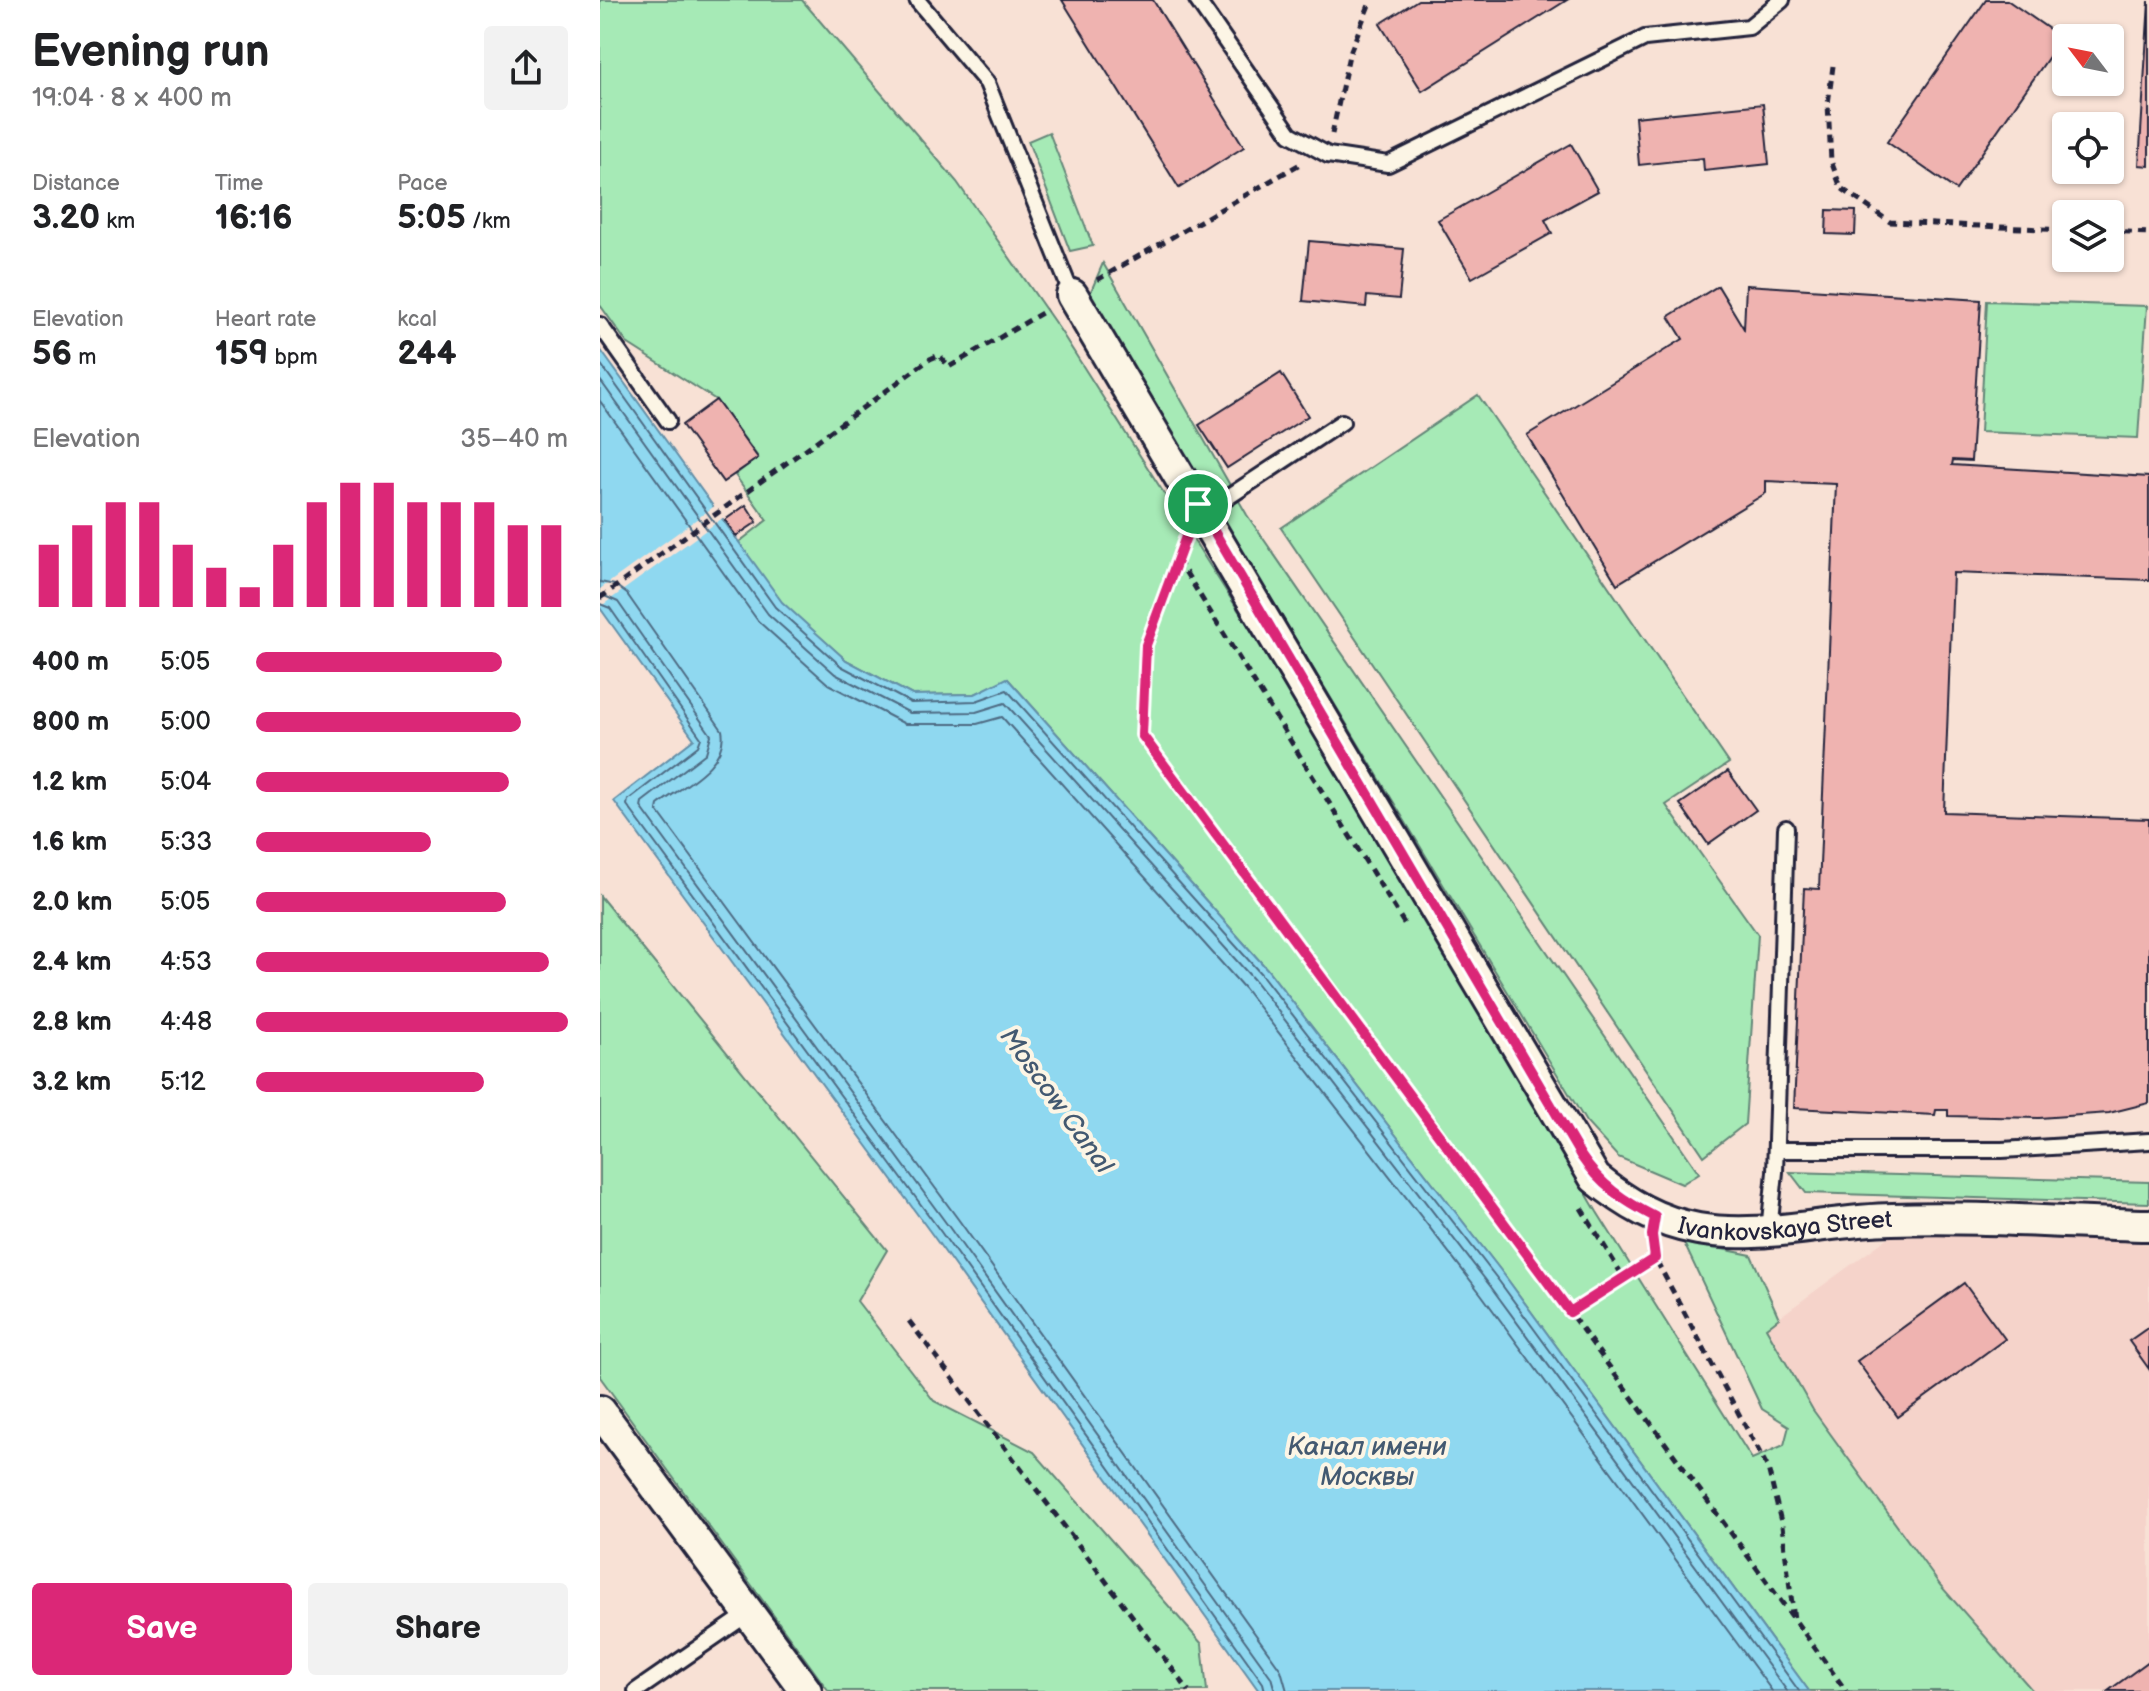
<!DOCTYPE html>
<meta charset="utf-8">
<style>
:root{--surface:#fff;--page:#f2f2f2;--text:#202124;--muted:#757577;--accent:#db2777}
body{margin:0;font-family:"Balsamiq Sans",sans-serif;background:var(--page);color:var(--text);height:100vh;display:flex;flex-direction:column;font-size:30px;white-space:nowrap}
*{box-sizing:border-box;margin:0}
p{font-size:26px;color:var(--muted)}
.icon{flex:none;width:44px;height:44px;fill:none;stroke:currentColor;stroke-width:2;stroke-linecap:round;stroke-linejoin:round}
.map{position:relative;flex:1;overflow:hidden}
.side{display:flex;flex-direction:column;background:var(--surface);width:600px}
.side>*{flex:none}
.needle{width:52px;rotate:302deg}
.controls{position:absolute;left:1452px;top:24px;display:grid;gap:16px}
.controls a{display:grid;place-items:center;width:72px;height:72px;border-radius:8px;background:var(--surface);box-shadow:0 2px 6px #0004;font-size:40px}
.pin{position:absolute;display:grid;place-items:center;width:68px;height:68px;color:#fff;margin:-34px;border:4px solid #fff;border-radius:50%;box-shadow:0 2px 8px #0007}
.round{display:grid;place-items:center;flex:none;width:84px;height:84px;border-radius:8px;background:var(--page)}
.head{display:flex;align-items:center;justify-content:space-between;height:136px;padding:0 32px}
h1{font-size:44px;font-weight:700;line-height:60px}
.figures{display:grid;grid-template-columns:repeat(3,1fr);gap:12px;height:136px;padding:8px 32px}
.figures div{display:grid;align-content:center}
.figures b{font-size:34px;font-weight:700}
.figures small{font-size:22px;font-weight:400}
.figures p{font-size:22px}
.chart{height:224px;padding:16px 32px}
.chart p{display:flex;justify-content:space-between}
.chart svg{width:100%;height:144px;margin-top:8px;stroke:var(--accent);stroke-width:6}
.primary-button{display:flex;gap:16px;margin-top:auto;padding:16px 32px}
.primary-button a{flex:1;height:92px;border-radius:8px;background:var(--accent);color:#fff;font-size:32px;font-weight:700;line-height:92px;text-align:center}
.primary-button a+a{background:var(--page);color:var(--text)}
ul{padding:0 32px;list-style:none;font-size:26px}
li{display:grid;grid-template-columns:128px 96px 1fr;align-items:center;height:60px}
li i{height:20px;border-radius:10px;background:var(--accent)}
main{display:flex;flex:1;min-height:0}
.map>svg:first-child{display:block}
</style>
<main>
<section class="side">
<div class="head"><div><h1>Evening run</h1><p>19:04 · 8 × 400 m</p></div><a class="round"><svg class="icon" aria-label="share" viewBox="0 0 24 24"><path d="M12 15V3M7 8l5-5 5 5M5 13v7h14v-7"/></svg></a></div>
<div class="figures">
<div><p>Distance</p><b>3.20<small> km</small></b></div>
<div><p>Time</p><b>16:16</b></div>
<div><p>Pace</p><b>5:05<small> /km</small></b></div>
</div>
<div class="figures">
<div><p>Elevation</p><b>56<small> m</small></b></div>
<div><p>Heart rate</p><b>159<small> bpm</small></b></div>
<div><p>kcal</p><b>244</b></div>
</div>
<div class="chart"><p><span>Elevation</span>35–40 m</p>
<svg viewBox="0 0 160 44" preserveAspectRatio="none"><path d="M5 44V25M15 44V19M25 44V12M35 44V12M45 44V25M55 44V32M65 44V38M75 44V25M85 44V12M95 44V6M105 44V6M115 44V12M125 44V12M135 44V12M145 44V19M155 44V19"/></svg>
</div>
<ul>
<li><b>400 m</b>5:05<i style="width:79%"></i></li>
<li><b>800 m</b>5:00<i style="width:85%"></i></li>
<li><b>1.2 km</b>5:04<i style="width:81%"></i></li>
<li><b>1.6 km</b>5:33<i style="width:56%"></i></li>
<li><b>2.0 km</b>5:05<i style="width:80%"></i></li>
<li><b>2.4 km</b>4:53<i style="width:94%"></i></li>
<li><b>2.8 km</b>4:48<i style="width:100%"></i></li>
<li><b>3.2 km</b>5:12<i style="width:73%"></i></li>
</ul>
<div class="primary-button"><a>Save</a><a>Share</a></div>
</section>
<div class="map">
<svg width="1549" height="1691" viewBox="0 0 1549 1691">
<rect width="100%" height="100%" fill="#f8e1d5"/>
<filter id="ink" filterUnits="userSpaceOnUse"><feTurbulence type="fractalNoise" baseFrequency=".0125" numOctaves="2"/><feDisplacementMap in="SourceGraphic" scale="16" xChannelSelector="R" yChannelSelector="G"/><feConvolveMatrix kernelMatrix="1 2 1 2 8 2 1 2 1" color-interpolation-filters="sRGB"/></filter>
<g filter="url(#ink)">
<path fill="#f5d3ca" d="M1304 1226 1549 1244V1691H1433L1340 1585 1213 1410 1166 1327Z"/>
<path fill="#a6eab6" stroke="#648678" stroke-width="2" d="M0 0H202L357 182 460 330 726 748 997 1212 1152 1459 1184 1445 1189 1426 1162 1409 1083 1241 1151 1255 1179 1318 1166 1328 1213 1410 1340 1585 1433 1691H1209L905 1276 667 969 408 679 375 694 312 695 246 660 182 603 138 543 167 520 135 475 158 457 116 400 27 343 0 305Z
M449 132 493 246 470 251 428 141Z
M503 263 647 515 1099 1173 1082 1184 1018 1157 986 1122 489 296Z
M1387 301 1547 306 1538 438 1380 432Z
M878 395 1129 763 1066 805 1158 935 1145 1124 1104 1156 681 528Z
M0 896 287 1250 257 1301 334 1401 434 1452 602 1644 607 1691H229L225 1686 0 1377Z
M1190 1172 1549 1182V1203L1206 1193Z"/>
<path fill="#8fd8f0" stroke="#638fa8" stroke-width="2" d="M0 349 182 602 246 660 312 695 375 694 407 678 667 969 905 1276 1209 1691H659L334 1237 14 801 94 739 0 608Z"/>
<path fill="#f8e1d5" d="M116 505 124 517 0 607V589Z"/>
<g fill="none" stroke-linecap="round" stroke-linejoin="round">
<path stroke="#4e6b83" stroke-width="2" d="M0 363 175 607 241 666 311 703 376 701 407 690 661 974 899 1281 1199 1691
M0 380 168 614 235 674 310 713 376 712 405 703 654 980 891 1287 1187 1691
M0 401 158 621 228 684 305 724H377L402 717 644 988 881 1294 1172 1691
M0 582 15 585 27 594 122 730C129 765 82 786 58 805L57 810 358 1219 681 1670 687 1691
M0 594 18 602 111 735 106 753 42 802 41 807 349 1227 671 1677 675 1691
M0 604 10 608 101 738 98 746 28 800 27 805 341 1232 663 1683 665 1691"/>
</g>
<path fill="#efb3b0" stroke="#22223b" stroke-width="2" d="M462 0H553L644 147 579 188Z
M818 0H967L822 91 780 24Z
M1386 0H1407L1462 38 1356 190 1287 142Z
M1549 1V166L1539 165Z
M1163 104 1169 164 1104 171 1103 158 1039 165 1035 117Z
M971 144 998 191 945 220 952 233 872 278 838 220Z
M1227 210 1256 211 1255 235 1226 234Z
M709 241 804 249 799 299 767 296 766 307 703 301Z
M1146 285 1381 300 1371 461 1353 460 1352 465 1549 477V580L1353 573 1344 812 1549 819V1103L1509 1113 1439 1118 1348 1116V1110H1336L1335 1115 1194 1108 1204 888 1219 889 1236 484 1166 481V493L1017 584 927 435 1083 339 1069 316 1118 286 1144 329Z
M681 373 708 416 627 468 599 425Z
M116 400 158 458 123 482 82 425Z
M146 505 157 522 136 536 125 520Z
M1128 771 1156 810 1108 844 1080 804Z
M1364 1283 1405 1339 1298 1417 1257 1361Z
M1549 1327V1369L1529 1341Z
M1549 1661V1691H1508Z"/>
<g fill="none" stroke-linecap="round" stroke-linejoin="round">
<defs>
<path id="service" d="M317 0 387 83 472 295
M597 0 690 134 728 155 788 164 1045 38 1149 27 1182 0
M0 325 68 421
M604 513 742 422
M1176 1150H1402L1549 1141
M1169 1231 1175 1172 1186 828
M36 1691 149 1613"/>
<g id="minor">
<path id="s1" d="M472 295 995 1178C1026 1203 1057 1222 1098 1229 1161 1240 1229 1220 1292 1219 1378 1216 1464 1223 1549 1225"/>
<path d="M0 1411 206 1691"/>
</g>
</defs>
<use href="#service" stroke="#22223b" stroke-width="20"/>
<use href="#minor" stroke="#22223b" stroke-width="36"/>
<path stroke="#22223b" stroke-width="5" stroke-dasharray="8 6" stroke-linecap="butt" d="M1233 66 1228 104 1231 161 1241 188 1290 222 1466 230
M732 134 749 55 771 0
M1510 231 1549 233
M497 280 700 164
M584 542 546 645 542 735 700 944 1194 1619
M578 560 807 928
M0 598 330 359 339 355 349 367 447 310
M981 1208 1024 1278
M1054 1248 1055 1258 1168 1468 1182 1526 1194 1619 1246 1691
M970 1312 1055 1258
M309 1321 589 1691"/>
<use href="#service" stroke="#fcf5e5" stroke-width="14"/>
<use href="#minor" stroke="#fcf5e5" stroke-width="30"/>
</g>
</g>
<g fill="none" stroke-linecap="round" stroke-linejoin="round" filter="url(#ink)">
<defs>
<path id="route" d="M598 504 981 1156C1000 1185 1024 1201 1055 1217L1052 1235 1055 1258 970 1312 542 735 546 645Z"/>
</defs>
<use href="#route" stroke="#fff" stroke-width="16"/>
<use href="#route" stroke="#db2777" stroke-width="10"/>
</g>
<g text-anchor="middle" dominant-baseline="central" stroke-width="8" stroke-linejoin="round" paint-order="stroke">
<g font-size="24" fill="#22223b" stroke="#fcf5e5">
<text stroke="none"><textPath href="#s1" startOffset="1230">Ivankovskaya Street</textPath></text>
</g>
<g font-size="26" font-style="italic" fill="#435971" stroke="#fcf5e5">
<text transform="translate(456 1101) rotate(54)">Moscow Canal</text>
<text x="767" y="1447">Канал имени<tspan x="767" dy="30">Москвы</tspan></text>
</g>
</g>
</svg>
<div class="controls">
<a><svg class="needle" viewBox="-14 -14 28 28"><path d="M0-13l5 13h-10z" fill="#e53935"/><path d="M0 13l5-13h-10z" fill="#757577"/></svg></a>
<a><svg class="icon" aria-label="locate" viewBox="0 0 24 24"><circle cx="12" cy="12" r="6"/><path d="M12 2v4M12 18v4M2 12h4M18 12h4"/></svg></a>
<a><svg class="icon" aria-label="layers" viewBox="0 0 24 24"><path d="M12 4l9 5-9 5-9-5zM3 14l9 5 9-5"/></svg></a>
</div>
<div class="pin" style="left:598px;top:504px;background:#1e9e55"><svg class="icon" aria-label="arrive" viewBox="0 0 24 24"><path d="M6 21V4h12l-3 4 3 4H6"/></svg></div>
</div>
</main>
